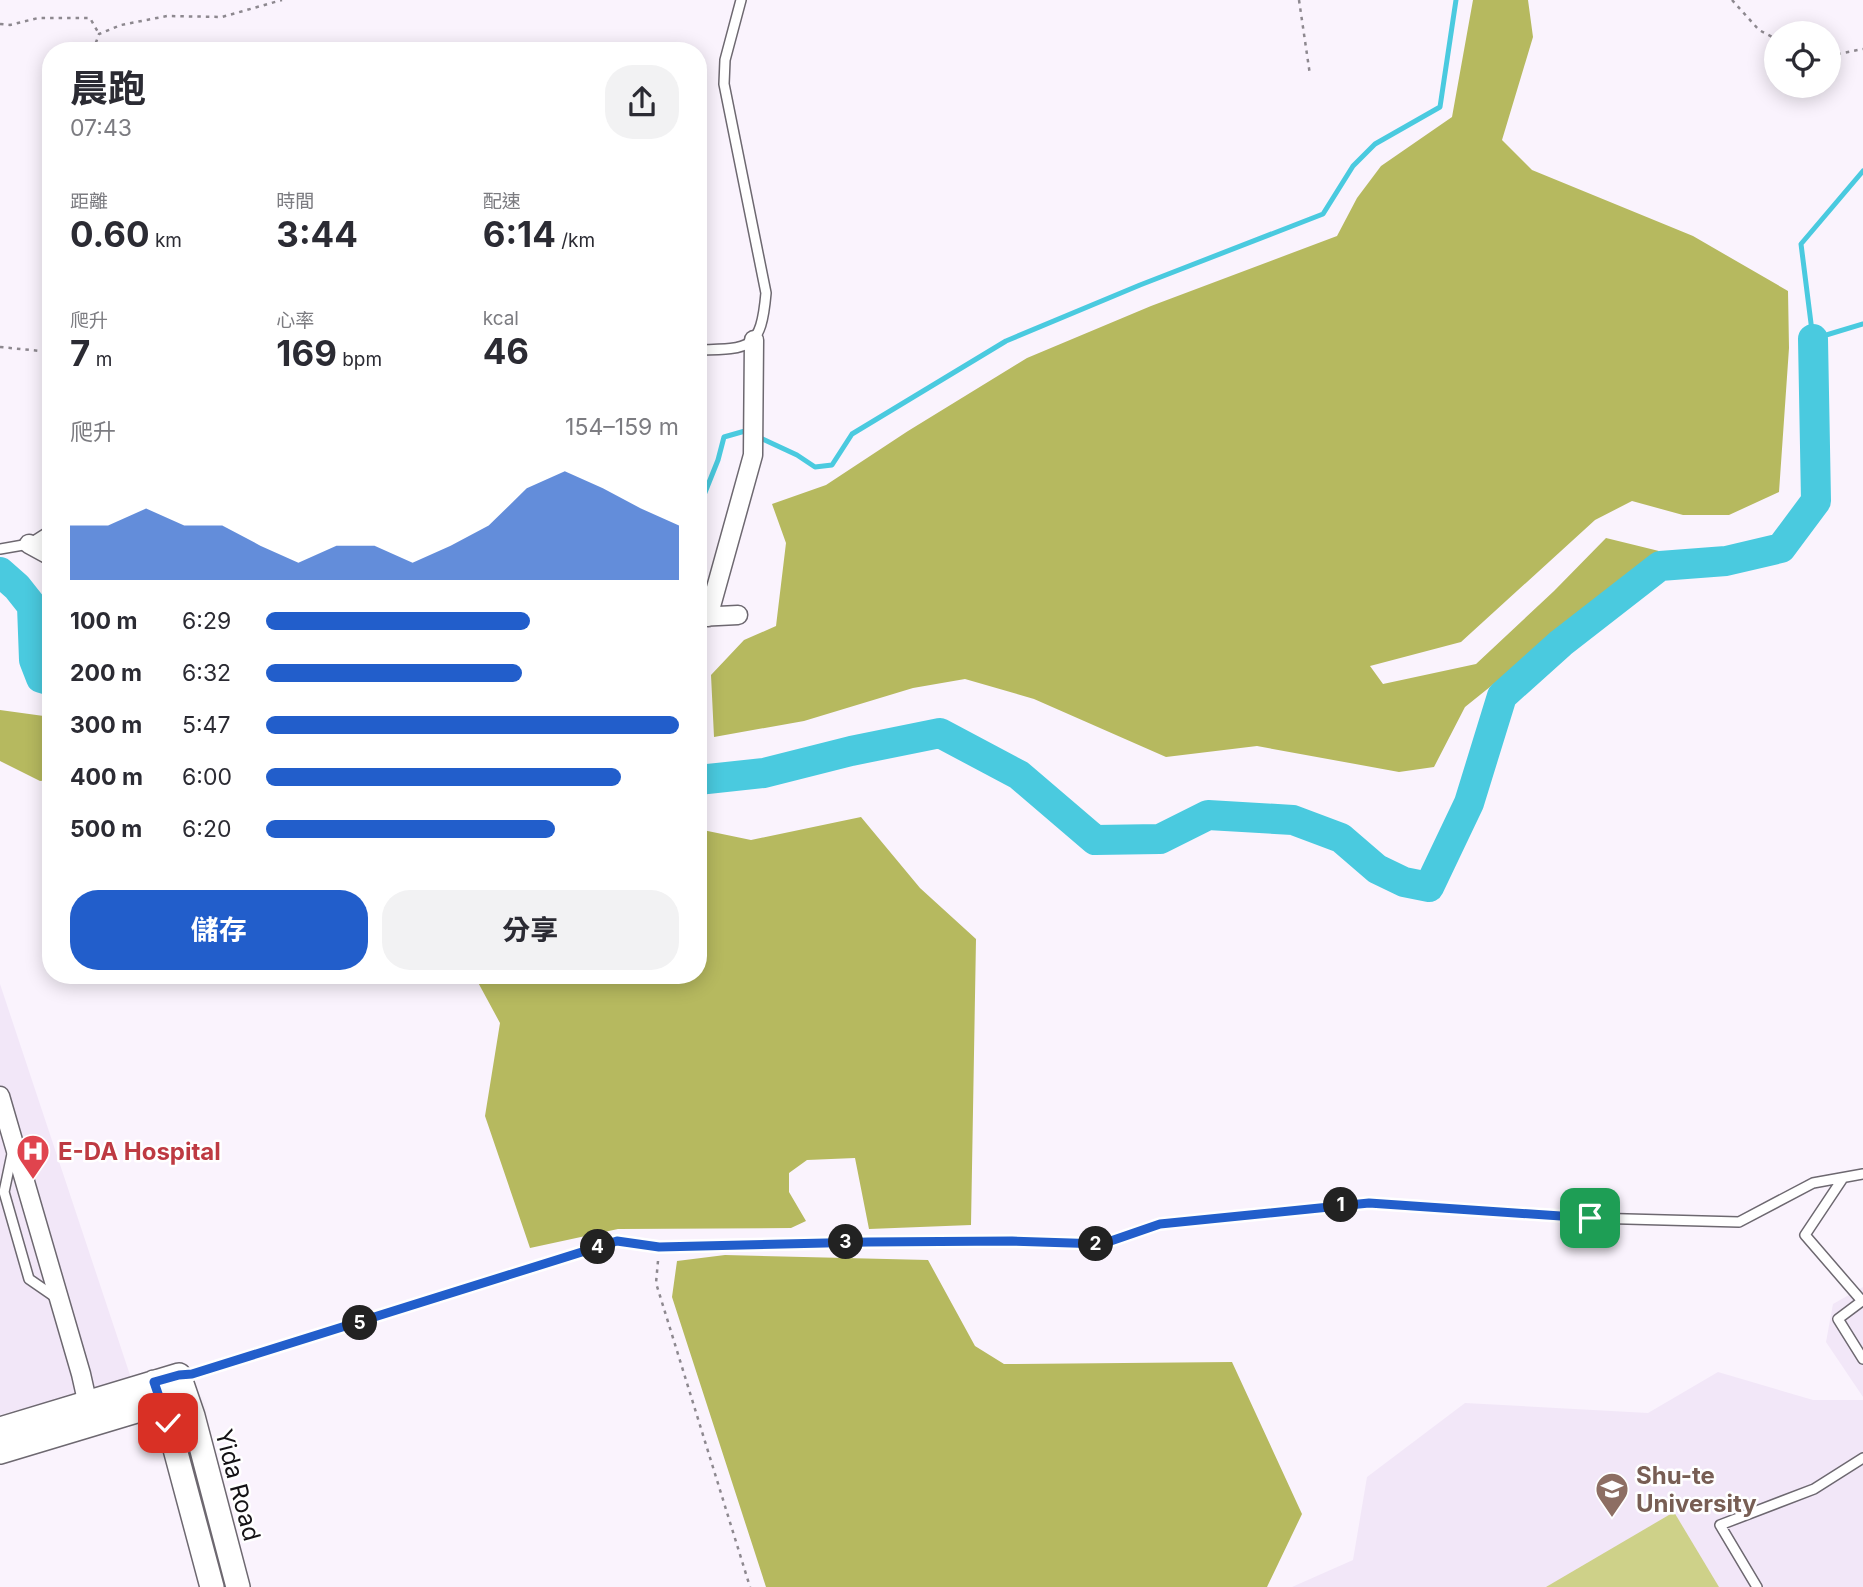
<!DOCTYPE html>
<html lang="zh-TW">
<meta charset="utf-8">
<style>
:root{--surface:#fff;--page:#f2f2f3;--text:#2b2b33;--muted:#7c7c81;--accent:#225ecb}
body{margin:0;font-family:Inter,"Noto Sans TC",sans-serif;background:var(--page);color:var(--text);height:100vh;display:flex;flex-direction:column;font-size:26px;white-space:nowrap}
*{box-sizing:border-box;margin:0}
p{font-size:23px;color:var(--muted)}
.icon{flex:none;width:38px;height:38px;fill:none;stroke:currentColor;stroke-width:2;stroke-linecap:round;stroke-linejoin:round}
.map{position:relative;flex:1;overflow:hidden}
.details{position:absolute;left:42px;top:42px;width:665px;height:942px;display:flex;flex-direction:column;background:var(--surface);border-radius:28px;box-shadow:0 4px 18px #0003}
.details>*{flex:none}
.fabs{position:absolute;left:1764px;top:21px;display:grid;gap:14px}
.fabs a{display:grid;place-items:center;width:77px;height:77px;border-radius:50%;background:var(--surface);box-shadow:0 4px 18px #0003;font-size:35px}
.pin{position:absolute;display:grid;place-items:center;width:60px;height:60px;color:#fff;margin:-30px;border-radius:14px;box-shadow:0 4px 10px #0006}
.km{position:absolute;width:35px;height:35px;margin:-18px;border-radius:50%;background:#222;color:#fff;font-size:19px;line-height:35px;text-align:center}
.round{display:grid;place-items:center;flex:none;width:74px;height:74px;border-radius:28px;background:var(--page)}
.summary{display:flex;align-items:center;justify-content:space-between;height:119px;padding:0 28px}
h1{font-size:38px;font-weight:700;line-height:52px}
.stats{display:grid;grid-template-columns:repeat(3,1fr);gap:10px;height:119px;padding:7px 28px}
.stats div{display:grid;align-content:center}
.stats b{font-size:35px;font-weight:700}
.stats small{font-size:19px;font-weight:400}
.stats p{font-size:19px}
.chart{height:196px;padding:14px 28px}
.chart p{display:flex;justify-content:space-between}
.chart svg{width:100%;height:126px;margin-top:7px;fill:var(--accent);opacity:.7}
.action{display:flex;gap:14px;margin-top:auto;padding:14px 28px}
.action a{flex:1;height:80px;border-radius:28px;background:var(--accent);color:#fff;font-size:28px;font-weight:700;line-height:80px;text-align:center}
.action a+a{background:var(--page);color:var(--text)}
ul{padding:0 28px;list-style:none;font-size:23px}
li{display:grid;grid-template-columns:112px 84px 1fr;align-items:center;height:52px}
li i{height:18px;border-radius:9px;background:var(--accent)}
.map>svg:first-child{display:block}
</style>
<div class="map">
<svg width="1863" height="1587" viewBox="0 0 1863 1587">
<rect width="100%" height="100%" fill="#faf3fd"/>
<path fill="#f2e7f8" d="M0 984 131 1378 0 1415Z
M1863 1287V1397L1826 1342 1833 1304Z
M1718 1372 1813 1400H1863V1587H1292L1353 1560 1367 1477 1465 1403 1648 1413Z"/>
<path fill="#ced189" d="M1674 1512 1719 1587H1546Z"/>
<path fill="#b6b95f" d="M1473 0H1528L1533 37 1502 140 1532 170 1693 236 1788 291 1789 348 1779 492 1729 515H1683L1632 501 1595 520 1461 642 1370 666 1383 684 1476 664 1554 591 1606 538 1659 551 1465 707 1434 767 1399 772 1257 746 1166 757 1034 699 965 679 913 688 804 721 714 737 711 675 744 640 776 626 786 543 772 504 826 485 908 431 1027 358 1151 306 1337 236 1357 198 1381 166 1452 117Z
M0 710 51 717V780L40 781 0 761Z
M861 817 920 888 976 939 971 1225 869 1229 855 1158 807 1160 789 1173V1192L806 1221 791 1228 618 1229 530 1248 485 1116 500 1023 474 975H698V829L751 840Z
M725 1255 928 1260 975 1346 1004 1364 1232 1362 1302 1514 1267 1587H766L672 1297 677 1261Z"/>
<g fill="none" stroke-linecap="round" stroke-linejoin="round">
<path stroke="#4acadf" stroke-width="5" d="M1863 171 1801 244 1813 339 1863 324
M758 437 797 455 815 467 832 465 852 434 1006 341 1140 285 1323 214 1353 166 1375 144 1440 107 1456 0
M698 510 718 460 724 437 745 431 749 433
M32 606 51 596"/>
<path stroke="#4acadf" stroke-width="30" d="M0 572 17 587 32 606 34 660 41 678 51 681
M698 780 764 773 851 751 940 733 1019 775 1095 840 1160 839 1208 815 1293 820 1341 838 1377 869 1404 882 1429 887 1469 803 1502 696 1561 643 1660 566 1726 561 1781 548 1816 501 1813 339"/>
<defs>
<path id="service" d="M698 350C751 349 761 349 766 293L724 84 725 60 741 0
M0 549 29 544 51 530
M12 1154 4 1192 29 1279 58 1299
M1843 1178 1805 1235 1862 1301 1838 1319 1863 1359
M181 1375 192 1374 617 1241 659 1247 868 1242 1012 1241 1102 1244 1160 1224 1369 1203 1590 1218 1739 1222 1813 1183 1863 1174
M1757 1587 1720 1525 1814 1489 1863 1458"/>
<path id="minor" d="M29 544 51 556
M698 617 738 615
M708 617 753 455 754 340
M0 1096 81 1374 90 1414"/>
<path id="tertiary" d="M154 1382 168 1423 212 1587
M0 1429 179 1375 193 1416 238 1587
M0 1452 173 1400"/>
</defs>
<use href="#service" stroke="#6d6870" stroke-width="12"/>
<use href="#minor" stroke="#6d6870" stroke-width="21"/>
<use href="#tertiary" stroke="#6d6870" stroke-width="26"/>
<path stroke="#8d888f" stroke-width="2.5" stroke-dasharray="3.5 5" stroke-linecap="butt" d="M1299 0 1310 75
M1732 0 1759 30 1776 39
M0 24 10 25 38 18H90L99 34
M93 51 99 34 121 25 167 16 222 17 282 0
M1829 53 1838 54 1863 49
M0 347 51 352
M658 1261 656 1283 750 1587"/>
<use href="#service" stroke="#fff" stroke-width="9"/>
<use href="#minor" stroke="#fff" stroke-width="18"/>
<use href="#tertiary" stroke="#fff" stroke-width="23"/>
</g>
<g fill="none" stroke-linecap="round" stroke-linejoin="round">
<defs>
<path id="route" d="M168 1423 154 1382 179 1375 192 1374 617 1241 659 1247 868 1242 1012 1241 1102 1244 1160 1224 1369 1203 1590 1218"/>
</defs>
<use href="#route" stroke="#fff" stroke-width="14"/>
<use href="#route" stroke="#225ecb" stroke-width="9"/>
</g>
<defs>
<symbol id="hospital-pin" viewBox="-11 -11 22 30"><path d="M0 17L-7.5 6A9.5 9.5 0 1 1 7.5 6Z" fill="#e0444e" stroke="#fff"/><path d="M-5-5h3v3.5h4V-5h3V5h-3V1.5h-4V5h-3Z" fill="#fff"/></symbol>
<symbol id="university-pin" viewBox="-11 -11 22 30"><path d="M0 17L-7.5 6A9.5 9.5 0 1 1 7.5 6Z" fill="#8d6e63" stroke="#fff"/><path d="M0-5L7-2L0 1L-7-2ZM-4 1L0 2.5L4 1V4Q0 6-4 4Z" fill="#fff"/></symbol>
</defs>
<g fill-rule="evenodd">
<use href="#hospital-pin" x="14" y="1132" width="38" height="52"/>
<use href="#university-pin" x="1593" y="1470" width="38" height="52"/>
</g>
<g text-anchor="middle" dominant-baseline="central" stroke-width="5" stroke-linejoin="round" paint-order="stroke">
<g font-size="24" font-weight="bold" fill="#be3a42" stroke="#fff" text-anchor="start">
<text x="58" y="1151">E-DA Hospital</text>
</g>
<g font-size="24" font-weight="bold" fill="#785e54" stroke="#fff" text-anchor="start">
<text x="1636" y="1475">Shu-te<tspan x="1636" dy="28">University</tspan></text>
</g>
<g font-size="24" fill="#141215" stroke="#fff">
<text transform="translate(238 1485) rotate(75)">Yida Road</text>
</g>
</g>
</svg>
<div class="fabs">
<a><svg class="icon" aria-label="locate" viewBox="0 0 24 24"><circle cx="12" cy="12" r="6"/><path d="M12 2v4M12 18v4M2 12h4M18 12h4"/></svg></a>
</div>
<div class="pin" style="left:1590px;top:1218px;background:#1e9e55"><svg class="icon" aria-label="arrive" viewBox="0 0 24 24"><path d="M6 21V4h12l-3 4 3 4H6"/></svg></div>
<div class="pin" style="left:168px;top:1423px;background:#d93025"><svg class="icon" aria-label="check" viewBox="0 0 24 24"><path d="M5 12l5 5 9-10"/></svg></div>
<b class="km" style="left:1341px;top:1205px">1</b>
<b class="km" style="left:1096px;top:1244px">2</b>
<b class="km" style="left:846px;top:1242px">3</b>
<b class="km" style="left:598px;top:1247px">4</b>
<b class="km" style="left:360px;top:1323px">5</b>
<section class="details">
<div class="summary"><div><h1>晨跑</h1><p>07:43</p></div><a class="round"><svg class="icon" aria-label="share" viewBox="0 0 24 24"><path d="M12 15V3M7 8l5-5 5 5M5 13v7h14v-7"/></svg></a></div>
<div class="stats">
<div><p>距離</p><b>0.60<small> km</small></b></div>
<div><p>時間</p><b>3:44</b></div>
<div><p>配速</p><b>6:14<small> /km</small></b></div>
</div>
<div class="stats">
<div><p>爬升</p><b>7<small> m</small></b></div>
<div><p>心率</p><b>169<small> bpm</small></b></div>
<div><p>kcal</p><b>46</b></div>
</div>
<div class="chart"><p><span>爬升</span>154–159 m</p>
<svg viewBox="0 0 160 44" preserveAspectRatio="none"><path d="M0 44V25L10 25L20 19L30 25L40 25L50 32L60 38L70 32L80 32L90 38L100 32L110 25L120 12L130 6L140 12L150 19L160 25V44z"/></svg>
</div>
<ul>
<li><b>100 m</b>6:29<i style="width:64%"></i></li>
<li><b>200 m</b>6:32<i style="width:62%"></i></li>
<li><b>300 m</b>5:47<i style="width:100%"></i></li>
<li><b>400 m</b>6:00<i style="width:86%"></i></li>
<li><b>500 m</b>6:20<i style="width:70%"></i></li>
</ul>
<div class="action"><a>儲存</a><a>分享</a></div>
</section>
</div>
